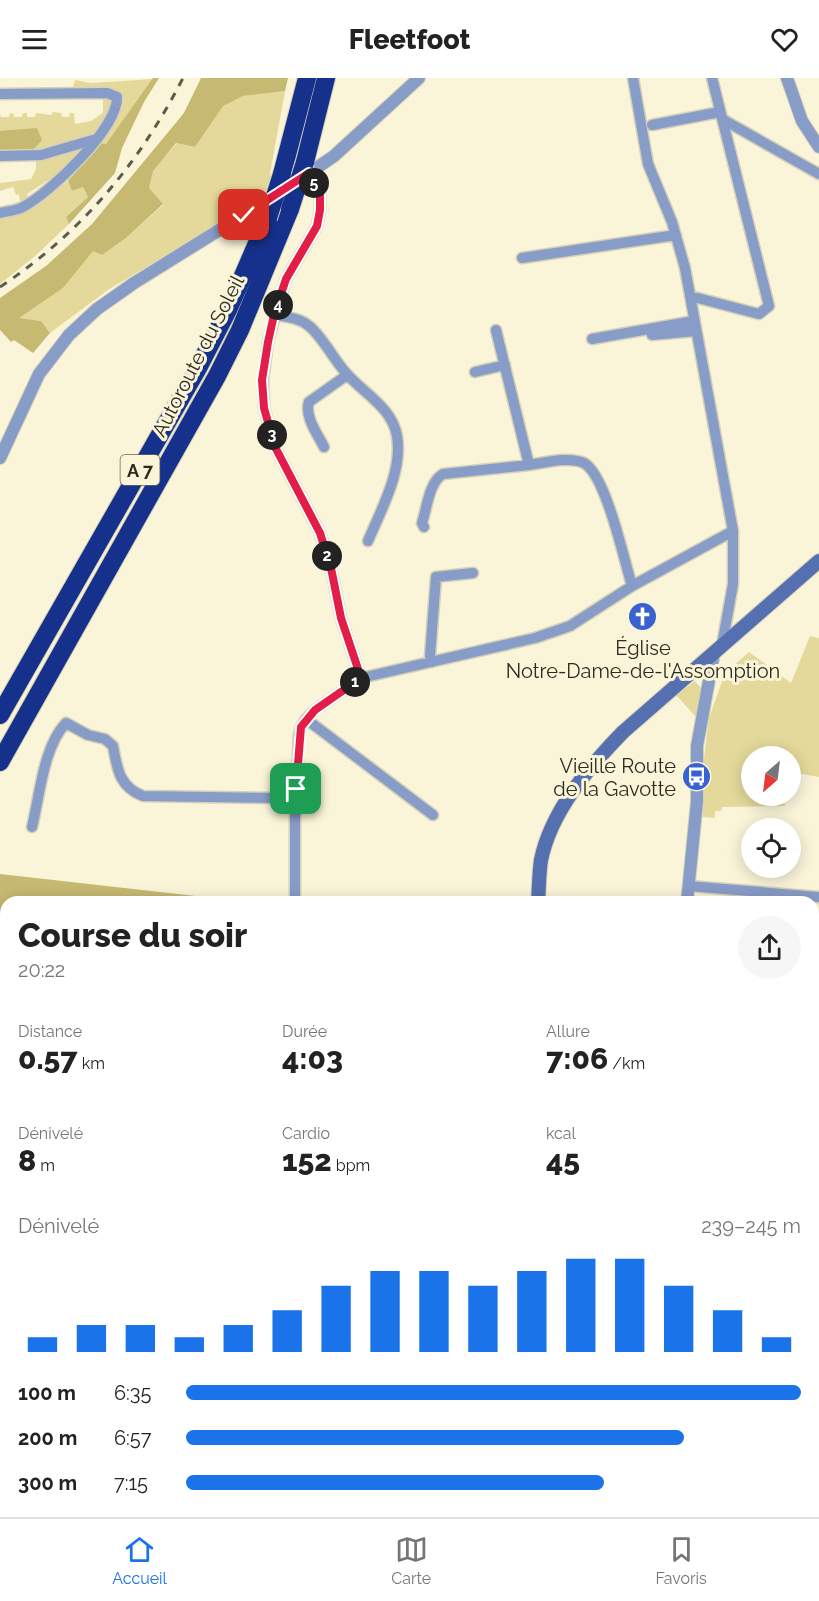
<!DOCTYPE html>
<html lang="fr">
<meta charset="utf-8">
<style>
:root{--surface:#fff;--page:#f6f6f6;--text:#222;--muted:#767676;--line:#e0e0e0;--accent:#1a73e8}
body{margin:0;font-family:Raleway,sans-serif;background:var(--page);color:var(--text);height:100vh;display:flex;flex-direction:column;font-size:22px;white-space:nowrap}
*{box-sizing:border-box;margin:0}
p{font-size:20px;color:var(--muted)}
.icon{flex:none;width:33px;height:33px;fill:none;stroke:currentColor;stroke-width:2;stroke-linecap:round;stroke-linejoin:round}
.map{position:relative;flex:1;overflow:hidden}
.sheet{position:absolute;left:0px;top:818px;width:819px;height:622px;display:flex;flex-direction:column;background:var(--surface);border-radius:18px 18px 0 0;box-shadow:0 3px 15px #0003}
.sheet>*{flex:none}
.needle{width:39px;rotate:208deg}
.tools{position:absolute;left:741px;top:668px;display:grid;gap:12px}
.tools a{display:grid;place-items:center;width:60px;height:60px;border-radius:50%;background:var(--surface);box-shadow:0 3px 15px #0003;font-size:30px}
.pin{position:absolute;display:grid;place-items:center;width:51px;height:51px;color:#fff;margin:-26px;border-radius:12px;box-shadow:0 3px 9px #0006}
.km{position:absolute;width:30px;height:30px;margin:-15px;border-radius:50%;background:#222;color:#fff;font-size:16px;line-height:30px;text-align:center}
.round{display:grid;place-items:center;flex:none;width:63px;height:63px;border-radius:32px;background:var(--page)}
.headline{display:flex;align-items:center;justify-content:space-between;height:102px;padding:0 18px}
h1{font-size:33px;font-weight:800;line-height:45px}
.figures{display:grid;grid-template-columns:repeat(3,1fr);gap:9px;height:102px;padding:6px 18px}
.figures div{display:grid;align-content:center}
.figures b{font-size:30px;font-weight:800}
.figures small{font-size:16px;font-weight:400}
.figures p{font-size:16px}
.chart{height:168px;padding:12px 18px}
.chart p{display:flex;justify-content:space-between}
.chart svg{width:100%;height:108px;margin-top:6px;stroke:var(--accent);stroke-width:6}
ul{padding:0 18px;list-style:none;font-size:20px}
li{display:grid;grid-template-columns:96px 72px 1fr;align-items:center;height:45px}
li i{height:15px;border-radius:8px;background:var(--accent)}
header{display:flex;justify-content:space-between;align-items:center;height:78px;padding:0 18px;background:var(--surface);font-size:27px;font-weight:800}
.menu{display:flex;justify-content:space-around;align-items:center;height:84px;border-top:2px solid var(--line);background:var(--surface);font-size:16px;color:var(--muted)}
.menu a{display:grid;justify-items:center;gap:3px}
.menu .on{color:var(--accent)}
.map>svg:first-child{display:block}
</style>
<header><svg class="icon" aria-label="menu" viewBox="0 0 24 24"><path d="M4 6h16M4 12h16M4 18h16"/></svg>Fleetfoot<svg class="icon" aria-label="heart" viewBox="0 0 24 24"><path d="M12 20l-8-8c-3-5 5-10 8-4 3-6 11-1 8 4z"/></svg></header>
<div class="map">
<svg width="819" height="1439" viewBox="0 0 819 1439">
<rect width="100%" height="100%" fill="#faf5d9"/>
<path fill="#e4d99b" d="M153 1 106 67 97 65 120 22 73 10 75 2 91 5Z
M285 13 270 96 271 99 264 118 108 212 50 255 41 243 18 240 63 210 93 172 102 177 126 160 163 127 149 110 152 93 177 65 195 69 222 28 243 18Z
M107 19 112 21V31L97 53 89 57 43 73H0V36L1 39H9L10 35 14 36V39H22L23 35H27V39H35L36 35 52 37V34L61 35 62 39H69L70 35H74L75 46 91 43 103 35V20Z
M80 70 83 72 59 95 27 116 28 120 20 124 19 116 16 117 13 109 0 113V105L31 101 36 91V82Z
M68 103 72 113 83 109 88 119 66 139 69 146 34 179 0 206V139L25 132Z
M810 558 819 560V699L791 694 790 678H752V717H783L785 728 722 729 721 733H715V740L703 739 704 680 709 640 725 595 749 574 791 605Z
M695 603 702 611 696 639 676 617Z"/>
<path fill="#c6b971" d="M153 0H159L144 24 122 70 115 95 69 146 66 139 88 119 83 109 72 113 68 103 97 65 106 66Z
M201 0H288L285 13 243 18 223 28 195 69 176 65 153 93 149 110 163 126 126 160 102 177 93 173 63 210 19 240 41 243 50 255 33 275 14 262 11 264 0 252V220L46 188 92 146 184 35Z
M37 50 42 62 32 73H0V53Z
M0 796 240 823 6 824V924L0 908Z
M0 1304 6 1308V1434H295V1439H0Z"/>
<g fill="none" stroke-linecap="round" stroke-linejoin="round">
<defs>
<path id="minor" d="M633 0 648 86 672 144 685 190 733 453V506L722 567
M0 16 107 15 117 19C118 50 50 115 23 129 16 133 7 133 0 135
M722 41 819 96
M652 47 720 34
M0 78 41 77 96 61
M309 95 320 116V132L317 148 286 201 275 237 268 264 263 302 264 330 275 369 320 455 331 490 341 540 361 600
M522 180 676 157
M690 218 759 236 769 228 712 0
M275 237C286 239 300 240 309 248 322 258 334 282 346 295 363 315 392 329 397 358 403 393 381 432 368 463
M496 252 529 387C544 385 569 378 584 385 606 397 624 482 632 508
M652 257 696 253
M592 261 694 243
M475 294 505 287
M324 369C318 357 304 338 309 324L347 297
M424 449 422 445C427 430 429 404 443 396L529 387
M432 584 430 578 436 499 473 495
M306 641 433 737
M32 749C40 717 43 669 66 645L88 657 105 661 113 668C117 690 119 709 143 718L279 720 296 711
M689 808 819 819
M295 824V741L299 657 301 649 306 641 315 632 361 600 535 560 570 548 632 508 733 453
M813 1392 819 1390
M305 1434V1439
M764 1439 768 1434"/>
<path id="tertiary" d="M787 0 802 43 819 69
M299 102 334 78 419 0
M0 380 39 296 69 257 97 231 134 205 277 116
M687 824 697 723V668L714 575
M695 1439V1434"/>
<path id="secondary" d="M538 824C539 810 539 795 541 782 551 733 589 689 623 654L819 483
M464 1439 467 1434"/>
<path id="motorway" d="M305 84 326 0
M282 96 307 0
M0 637 198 290 229 230 268 140
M0 684 217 298 240 252 290 131"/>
</defs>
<use href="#minor" stroke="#d5d1b8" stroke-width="13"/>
<use href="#tertiary" stroke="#d5d1b8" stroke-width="14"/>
<use href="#secondary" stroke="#d5d1b8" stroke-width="16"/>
<use href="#motorway" stroke="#d5d1b8" stroke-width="20"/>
<use href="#minor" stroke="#889cc8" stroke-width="10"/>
<use href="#tertiary" stroke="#889cc8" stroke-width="12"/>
<use href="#secondary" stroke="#5570b0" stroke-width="14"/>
<use href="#motorway" stroke="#16318b" stroke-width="18"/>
<path stroke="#5d5b4c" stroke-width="3" stroke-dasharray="8 8" stroke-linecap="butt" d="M0 209C81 155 139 86 183 0"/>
<defs>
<path id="motorway-bridge" d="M290 131 305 84
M268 140 282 96"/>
</defs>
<use href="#motorway-bridge" stroke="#d5d1b8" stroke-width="20" stroke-linecap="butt"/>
<use href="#motorway-bridge" stroke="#16318b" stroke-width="18"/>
</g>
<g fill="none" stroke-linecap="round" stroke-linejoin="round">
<defs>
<path id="route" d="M244 137 309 95 320 117V132L317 148 286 201 274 237 268 264 262 302 264 330 275 369 320 455 331 490 341 540 361 600 315 632 301 649 296 711"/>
</defs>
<use href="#route" stroke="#fff" stroke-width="12"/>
<use href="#route" stroke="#e11d48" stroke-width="8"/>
</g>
<defs>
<symbol id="church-disc" viewBox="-11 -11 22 22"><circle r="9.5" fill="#3a61d2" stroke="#faf5d9"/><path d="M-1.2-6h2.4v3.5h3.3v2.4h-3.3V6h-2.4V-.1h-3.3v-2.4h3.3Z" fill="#fff"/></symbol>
<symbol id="bus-disc" viewBox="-11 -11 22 22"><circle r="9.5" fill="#3a61d2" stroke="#faf5d9"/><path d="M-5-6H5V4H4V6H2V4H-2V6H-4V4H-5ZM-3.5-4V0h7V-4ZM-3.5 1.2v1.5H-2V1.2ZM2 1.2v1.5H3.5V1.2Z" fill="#fff"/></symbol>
</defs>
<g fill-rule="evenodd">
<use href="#church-disc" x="626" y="522" width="33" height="33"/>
<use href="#bus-disc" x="680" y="682" width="33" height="33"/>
</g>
<g text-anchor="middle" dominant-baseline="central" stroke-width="6" stroke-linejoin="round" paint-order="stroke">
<rect fill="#faf5d9" stroke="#6a6858" stroke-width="1.5" x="120.5" y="377" width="39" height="30" rx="4.5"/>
<g font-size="18" font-weight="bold" fill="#2c2b20">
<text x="140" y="392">A 7</text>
</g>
<g font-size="20" fill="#2c2b20" stroke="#faf5d9">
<text transform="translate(198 278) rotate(-63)">Autoroute du Soleil</text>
</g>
<g font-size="20" fill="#2c2b20" stroke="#faf5d9">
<text x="643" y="570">Église<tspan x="643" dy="23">Notre-Dame-de-l'Assomption</tspan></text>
<text x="676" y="688" text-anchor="end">Vieille Route<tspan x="676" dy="23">de la Gavotte</tspan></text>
</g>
</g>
</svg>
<div class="tools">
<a><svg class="needle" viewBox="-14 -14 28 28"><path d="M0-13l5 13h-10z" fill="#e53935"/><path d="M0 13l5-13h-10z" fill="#767676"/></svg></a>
<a><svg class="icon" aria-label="locate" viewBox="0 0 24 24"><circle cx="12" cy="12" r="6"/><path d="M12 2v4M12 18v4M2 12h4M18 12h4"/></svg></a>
</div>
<div class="pin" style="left:296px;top:711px;background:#1e9e55"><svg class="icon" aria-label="arrive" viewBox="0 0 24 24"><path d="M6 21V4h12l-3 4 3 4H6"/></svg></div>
<div class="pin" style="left:244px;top:137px;background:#d93025"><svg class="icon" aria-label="check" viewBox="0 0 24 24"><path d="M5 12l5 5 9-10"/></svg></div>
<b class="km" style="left:355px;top:604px">1</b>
<b class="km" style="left:327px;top:478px">2</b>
<b class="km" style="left:272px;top:357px">3</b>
<b class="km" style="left:278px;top:227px">4</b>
<b class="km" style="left:314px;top:105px">5</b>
<section class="sheet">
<div class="headline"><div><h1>Course du soir</h1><p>20:22</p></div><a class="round"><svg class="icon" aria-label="share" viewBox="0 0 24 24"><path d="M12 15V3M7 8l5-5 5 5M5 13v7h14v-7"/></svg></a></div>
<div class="figures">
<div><p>Distance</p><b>0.57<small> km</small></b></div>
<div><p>Durée</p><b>4:03</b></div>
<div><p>Allure</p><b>7:06<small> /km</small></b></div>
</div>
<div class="figures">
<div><p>Dénivelé</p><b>8<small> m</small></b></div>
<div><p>Cardio</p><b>152<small> bpm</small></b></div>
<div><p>kcal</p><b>45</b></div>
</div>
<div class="chart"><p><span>Dénivelé</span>239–245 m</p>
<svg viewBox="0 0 160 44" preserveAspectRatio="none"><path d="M5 44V38M15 44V33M25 44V33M35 44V38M45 44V33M55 44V27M65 44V17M75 44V11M85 44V11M95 44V17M105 44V11M115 44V6M125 44V6M135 44V17M145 44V27M155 44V38"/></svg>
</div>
<ul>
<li><b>100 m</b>6:35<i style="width:100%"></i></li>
<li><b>200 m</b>6:57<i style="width:81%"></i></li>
<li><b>300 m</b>7:15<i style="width:68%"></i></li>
</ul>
</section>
</div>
<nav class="menu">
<a class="on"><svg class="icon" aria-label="home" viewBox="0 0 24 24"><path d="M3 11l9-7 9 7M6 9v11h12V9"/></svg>Accueil</a>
<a><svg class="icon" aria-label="map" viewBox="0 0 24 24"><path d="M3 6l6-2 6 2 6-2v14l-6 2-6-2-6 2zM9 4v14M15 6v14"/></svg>Carte</a>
<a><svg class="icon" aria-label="saved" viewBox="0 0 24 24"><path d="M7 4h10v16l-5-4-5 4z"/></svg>Favoris</a>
</nav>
